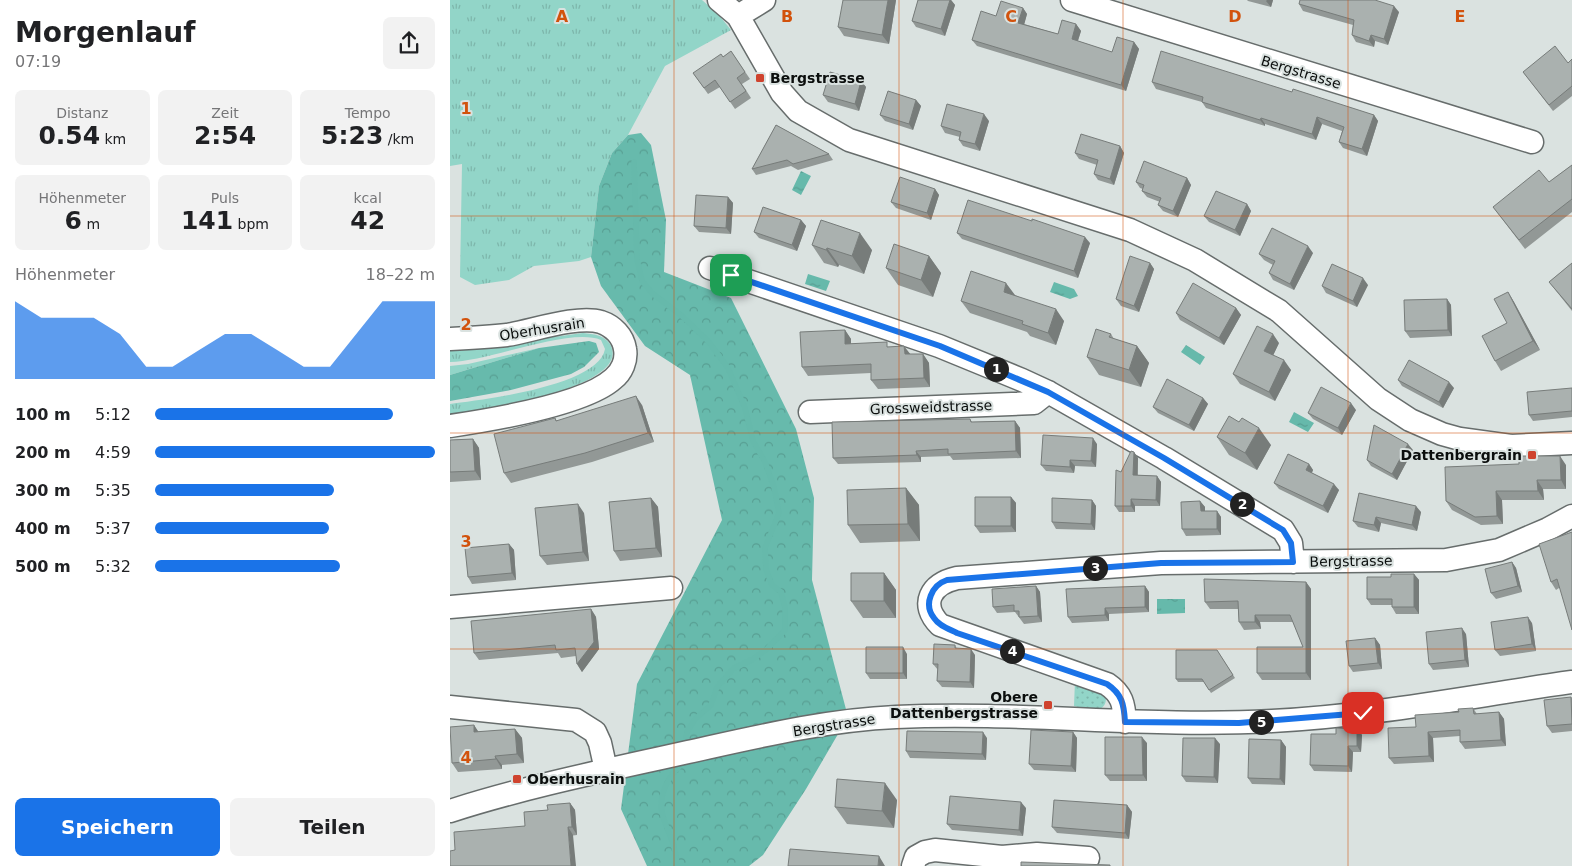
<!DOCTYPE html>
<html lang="de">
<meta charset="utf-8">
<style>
:root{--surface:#fff;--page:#f2f2f2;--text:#202124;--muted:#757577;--accent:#1a73e8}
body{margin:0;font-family:"DejaVu Sans",sans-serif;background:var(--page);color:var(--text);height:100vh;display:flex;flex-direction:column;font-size:19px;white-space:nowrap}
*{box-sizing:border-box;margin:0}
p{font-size:16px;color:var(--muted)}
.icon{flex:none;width:28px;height:28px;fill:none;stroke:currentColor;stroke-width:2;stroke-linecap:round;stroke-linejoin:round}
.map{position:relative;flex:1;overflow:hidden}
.sheet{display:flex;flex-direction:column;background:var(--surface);width:450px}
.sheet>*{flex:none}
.pin{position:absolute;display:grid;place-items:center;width:42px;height:42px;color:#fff;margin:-21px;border-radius:10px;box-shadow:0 2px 8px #0006}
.km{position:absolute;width:25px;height:25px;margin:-12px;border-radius:50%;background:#222;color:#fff;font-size:14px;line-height:25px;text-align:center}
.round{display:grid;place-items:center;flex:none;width:52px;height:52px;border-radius:8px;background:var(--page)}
.headline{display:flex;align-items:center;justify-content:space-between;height:85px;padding:0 15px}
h1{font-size:28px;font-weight:600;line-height:38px}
.figures{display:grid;grid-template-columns:repeat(3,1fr);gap:8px;height:85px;padding:5px 15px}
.figures div{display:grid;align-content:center;border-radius:8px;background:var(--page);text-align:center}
.figures b{font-size:25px;font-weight:600}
.figures small{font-size:14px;font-weight:400}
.figures p{font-size:14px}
.chart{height:140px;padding:10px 15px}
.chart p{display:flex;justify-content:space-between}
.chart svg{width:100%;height:90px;margin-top:5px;fill:var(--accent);opacity:.7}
.primary-button{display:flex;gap:10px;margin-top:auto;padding:10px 15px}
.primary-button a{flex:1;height:58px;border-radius:8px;background:var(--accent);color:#fff;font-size:20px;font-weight:600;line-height:58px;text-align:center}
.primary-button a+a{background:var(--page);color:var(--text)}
ul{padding:0 15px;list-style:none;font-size:16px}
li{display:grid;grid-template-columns:80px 60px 1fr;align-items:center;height:38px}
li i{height:12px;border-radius:6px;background:var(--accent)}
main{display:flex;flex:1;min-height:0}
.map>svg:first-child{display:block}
</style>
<main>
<section class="sheet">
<div class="headline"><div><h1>Morgenlauf</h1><p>07:19</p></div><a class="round"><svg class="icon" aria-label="share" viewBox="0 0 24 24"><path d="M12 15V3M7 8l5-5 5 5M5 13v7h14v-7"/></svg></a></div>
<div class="figures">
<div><p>Distanz</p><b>0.54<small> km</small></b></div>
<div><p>Zeit</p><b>2:54</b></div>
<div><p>Tempo</p><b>5:23<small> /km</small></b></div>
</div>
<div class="figures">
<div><p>Höhenmeter</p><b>6<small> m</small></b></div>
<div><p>Puls</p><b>141<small> bpm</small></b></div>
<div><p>kcal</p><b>42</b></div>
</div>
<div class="chart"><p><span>Höhenmeter</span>18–22 m</p>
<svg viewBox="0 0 160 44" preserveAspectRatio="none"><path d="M0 44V6L10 14L20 14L30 14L40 22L50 38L60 38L70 30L80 22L90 22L100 30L110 38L120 38L130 22L140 6L150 6L160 6V44z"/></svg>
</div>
<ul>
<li><b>100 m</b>5:12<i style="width:85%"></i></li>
<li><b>200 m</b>4:59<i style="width:100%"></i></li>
<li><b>300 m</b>5:35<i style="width:64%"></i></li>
<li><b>400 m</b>5:37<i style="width:62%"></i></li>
<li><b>500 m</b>5:32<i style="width:66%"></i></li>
</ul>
<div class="primary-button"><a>Speichern</a><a>Teilen</a></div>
</section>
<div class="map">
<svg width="1122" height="866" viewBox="0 0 1122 866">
<defs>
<pattern id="grass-tufts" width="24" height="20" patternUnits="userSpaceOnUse" patternTransform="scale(1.25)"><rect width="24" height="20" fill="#92d5c8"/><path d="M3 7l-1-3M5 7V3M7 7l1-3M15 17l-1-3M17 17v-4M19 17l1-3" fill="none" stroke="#7db6ab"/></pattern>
<pattern id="forest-crowns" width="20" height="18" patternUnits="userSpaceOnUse" patternTransform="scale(1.25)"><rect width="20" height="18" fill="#67baac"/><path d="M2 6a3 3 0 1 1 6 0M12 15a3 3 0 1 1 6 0" fill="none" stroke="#589f93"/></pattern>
<pattern id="park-dots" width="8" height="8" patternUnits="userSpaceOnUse" patternTransform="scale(1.25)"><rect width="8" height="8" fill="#92d5c8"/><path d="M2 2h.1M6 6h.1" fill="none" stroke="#7db6ab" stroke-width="1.8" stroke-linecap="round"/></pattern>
<pattern id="water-ripples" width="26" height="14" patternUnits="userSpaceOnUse" patternTransform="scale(1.25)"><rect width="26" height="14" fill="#66b9ab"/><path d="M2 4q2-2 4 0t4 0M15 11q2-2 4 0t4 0" fill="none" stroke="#579e92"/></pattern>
</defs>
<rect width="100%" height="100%" fill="#dae2e0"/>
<path fill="url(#grass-tufts)" d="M0 0H252L268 14 281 30 215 66 178 135 162 153 149 186 141 257 129 261 84 266 59 280 25 285 10 277 12 164 0 166Z
M133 333C143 334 154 335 160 344 185 388 25 411 0 417V404C31 400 149 386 155 349L151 340C119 327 38 362 0 362V348L38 346Z
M89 348 0 375V366L18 364Z"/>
<path fill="url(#forest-crowns)" d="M191 133 201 145 216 220 214 272 281 298 346 429 364 498 362 580 398 717 356 789 313 855 299 866H197L171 809 187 684 272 520 240 375 195 346 151 286 141 257 149 186 162 153 178 135Z
M139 341 146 343 149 352 134 367 121 374 61 390 0 401V375L89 348Z"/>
<path fill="url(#park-dots)" d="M625 680 655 693C660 712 643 711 629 711L628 707 624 706Z"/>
<path fill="url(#water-ripples)" d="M351 171 361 176 351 195 342 190Z
M358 274 380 281 376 291 355 284Z
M604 282 624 289 628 296 620 299 600 292Z
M736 345 755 357 750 365 731 352Z
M844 412 864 423 858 432 839 422Z
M735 599V613L707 614V599Z"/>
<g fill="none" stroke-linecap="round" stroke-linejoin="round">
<path stroke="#66b9ab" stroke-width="5.5" d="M184 162 187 259 192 281 202 293 232 316 258 341 278 368 295 408 303 441 315 462 324 487 329 513 315 548 316 569 322 585 331 592 335 608V630L317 649 303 659 283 669 267 687 261 705 245 719 237 732 235 746
M227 866C226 828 198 816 219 779 223 772 230 767 234 761"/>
<defs>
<path id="minor" d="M269 0 288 16 332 93 348 111 399 140 680 230 745 260 829 311 928 399 960 420 992 434 1010 439 1061 446 1122 443
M622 0 1082 142
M288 16 314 0
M260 268 489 346 572 380 598 392 714 458 833 530 841 543 843 562
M0 339C19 338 38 337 57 335 82 331 127 315 151 322 163 326 173 336 175 349 177 360 172 372 163 379 134 405 40 420 0 426
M360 412 584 403 598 392
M0 607 221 588
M0 707 126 720 145 732 150 743 156 770
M675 722C674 704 672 694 657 684L490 625C469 604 481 584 507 578L711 563 996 560 1049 550 1098 529 1122 516
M0 811C78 786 158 770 238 752 306 737 376 720 446 717 571 711 697 728 822 721 923 716 1022 696 1122 682
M463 866 466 857 475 852 485 850 552 857 587 854 638 858"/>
</defs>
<use href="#minor" stroke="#676d6c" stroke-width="25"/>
<use href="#minor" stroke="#fff" stroke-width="22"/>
</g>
<path fill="#929896" d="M446 0 439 44 394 36 388 27Z
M468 0H501L505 5 495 36 466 27 462 21Z
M797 0H823L821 7 798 1Z
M849 4 949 12 938 45 925 41 924 47 906 42 902 35 903 25 853 11Z
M573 8 577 14 574 24 608 34 626 24 631 31 628 41 662 52 684 42 689 49 676 91 527 46 522 40 546 16Z
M281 51 300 79 292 84 301 98 285 109 270 87 258 94 243 73 273 57Z
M1122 59V96L1103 111 1073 72 1118 63Z
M411 81 416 87 409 111 378 102 373 95Z
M702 82 842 92 924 115 928 121 917 156 893 148 889 142 892 131 872 124 866 140 815 124V126L756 108 752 102 706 89Z
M466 100 471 106 463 130 435 121 430 115Z
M539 121 530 151 513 146 509 140 510 137 495 133 491 126Z
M326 125 379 154 383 160 348 170 341 166 306 175 302 169Z
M670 146 674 153 664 185 648 180 644 174 647 165 629 159 625 153Z
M1122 165V212L1075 249 1043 207 1099 182Z
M737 178 741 185 728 217 713 211 708 205 710 202 697 197 692 191 693 189 690 188 686 182Z
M485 189 489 195 481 220 446 208 441 202Z
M278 197 283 203 281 234 249 232 244 226Z
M797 204 801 211 790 236 759 222 754 216Z
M351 220 356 226 347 251 309 238 304 232Z
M507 233 640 243 628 278 512 239Z
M362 245 422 250 414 274 389 265 388 267 374 263Z
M863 253 844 290 823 280 819 273 823 265 814 260 809 254Z
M479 256 491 273 483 297 448 285 436 268Z
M700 263 704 269 689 312 671 306 666 299Z
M1122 263V311L1099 282Z
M918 285 907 307 876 293 872 286Z
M1058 292 1064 302 1090 350 1051 371 1045 361 1057 323Z
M565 295 614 321 606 345 580 336 577 332 520 313 511 301Z
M997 299 1001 305 1002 336 960 338 955 331Z
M786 308 791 315 774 345 730 320 726 313Z
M395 330 401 339V344L440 347 460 354H473L479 363 480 387 428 389 421 380V373L358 376 352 367Z
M661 334 664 339 687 346 699 363 691 387 649 375 637 357Z
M829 343 823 355 841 370 825 401 790 384 783 374Z
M948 380 1004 388 993 408 952 386Z
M1122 388V417L1083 421 1079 415Z
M753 398 758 404 744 431 708 413 703 407Z
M192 405 204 442 142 462 61 483 54 473 105 418 107 421Z
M906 410 892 435 863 419 858 413Z
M520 419 522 422 565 421 570 428 571 458 503 460 500 456 471 457V462L388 464 383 458Z
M767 437 821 445 807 470 779 455Z
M23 439 29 448 31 480 0 482V440Z
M647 444 646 467 625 466 624 473 596 471 591 465Z
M963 450 947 480 921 466 917 460Z
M684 452 688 458V475L707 476 711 482 710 506H685V512H669L665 506 671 472Z
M859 464 863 470 862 473 889 490 878 513 829 489 824 483Z
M1116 465V489H1093L1094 500H1052L1053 524 1031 525 1002 510 996 501Z
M456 488 469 505 470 541 410 543 398 525Z
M909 493 971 512 967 531 931 523 929 532 908 527 903 521Z
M561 497 566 503V532L530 533 525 526Z
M201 498 208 507 212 557 170 561 164 551Z
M642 500 646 506 645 530 606 529 602 522Z
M750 501 755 507V511H767L771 517V535L736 536 732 529Z
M134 513 139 561 97 565 90 556Z
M1122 532 1109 588 1106 590 1101 582Z
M59 544 64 550 66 580 22 584 18 577Z
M1062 562 1066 568 1072 592 1046 599 1041 593Z
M434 573 446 590V618H413L401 601Z
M964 574 969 580V614H946L942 607V605H921L917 599 941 577Z
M856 582 861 589V680H812L807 673 853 647 843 622H810L811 629 794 630 789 622 788 609H760L755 602Z
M586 586 590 592 592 622 574 624 565 612 547 613 543 607Z
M695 586 699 592V612L659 614V621L622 623 618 617Z
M141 609 146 617 149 649 132 672 127 664 126 656 111 658 108 653 29 660 24 653Z
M1082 623 1086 651 1050 656 1045 650Z
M1016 634 1019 667 983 670 979 664Z
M925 638 930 645 932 669 903 672 899 666Z
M505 645 507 649 525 655 524 688 492 687 487 681 488 670 483 664Z
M767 650 785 678 761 693 754 682H728L726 679Z
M457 654V679H420L416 673Z
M1121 697 1122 698V731L1102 733 1097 726Z
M1023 708 1027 714 1049 712 1054 719 1056 746 1015 749 1010 742V736L983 738 984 762 944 764 939 758 966 727 1009 712Z
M24 725 28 732 65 729 72 738 74 763 52 765V769L8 772 2 763Z
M907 729 912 735 911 752H903L902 772 864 771 860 765 886 734Z
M623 732 627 738 626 772 584 770 579 764Z
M537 738 536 760 460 758 456 751Z
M831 740 836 747 835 785 802 784 798 778Z
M697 743V781H660L655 775Z
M770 744 768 783 736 782 732 776Z
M447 800 444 828 397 824 385 807Z
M120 803 125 810 127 835 5 850 75 826 98 810Z
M677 805 682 812 679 839 607 833 602 827Z
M576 808 573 836 502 830 497 824Z"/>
<path fill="#777c7a" d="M438 0H446L439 44 432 35Z
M500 0H501L505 5 495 36 491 29Z
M817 0H823L821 7 816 1Z
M944 6 949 12 938 45 934 39Z
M573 8 577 14 573 29 568 23Z
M626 24 631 31 626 46 622 39Z
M921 35 925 41 924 47 919 41Z
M684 42 689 49 676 91 671 85Z
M411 81 416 87 409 111 405 104Z
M466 100 471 106 463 130 459 124Z
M534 114 539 121 530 151 525 144Z
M924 115 928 121 917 156 912 149Z
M867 117 872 124 866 140 862 134Z
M811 118 815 124V126L810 120Z
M670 146 674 153 664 185 660 179Z
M737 178 741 185 728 217 723 211Z
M485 189 489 195 481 220 477 213Z
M278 197 283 203 281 234 276 228Z
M797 204 801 211 790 236 785 230Z
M351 220 356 226 347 251 342 245Z
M410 233 422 250 414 274 402 256Z
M635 237 640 243 628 278 624 271Z
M858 246 863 253 844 290 840 284Z
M377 248 389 265 388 267 376 250Z
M479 256 491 273 483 297 471 280Z
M700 263 704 269 689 312 684 306Z
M913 278 918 285 907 307 903 301Z
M556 283 565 295 562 303 554 292Z
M1058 292 1064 302 1090 350 1083 341Z
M997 299 1001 305 1002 336 998 330Z
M786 308 791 315 774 345 769 338Z
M606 309 614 321 606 345 598 333Z
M395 330 401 339V353L395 344Z
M823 334 829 343 821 360 814 351Z
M454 346 461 355 455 354Z
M687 346 699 363 691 387 679 370Z
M473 354 479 363 480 387 474 378Z
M834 360 841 370 825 401 819 392Z
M999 382 1004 388 993 408 989 402Z
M186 396 192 405 204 442 198 433Z
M753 398 758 404 744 431 739 425Z
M901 403 906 410 892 435 888 428Z
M565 421 570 428 571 458 566 451Z
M809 428 821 445 807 470 795 453Z
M643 438 647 444 646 467 641 461Z
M23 439 29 448 31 480 25 471Z
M958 444 963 450 947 480 942 474Z
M466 451 471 457V462L467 455Z
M684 452 688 458 687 481 683 475Z
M1110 456 1116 465V489L1111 480Z
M620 460 625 466 624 473 620 467Z
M859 464 863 470 860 476 856 470Z
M707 476 711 482 710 506 706 500Z
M1087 480 1093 489 1094 500 1088 491Z
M884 484 889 490 878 513 873 506Z
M456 488 469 505 470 541 458 524Z
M1046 491 1052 500 1053 524 1047 516Z
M561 497 566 503V532L561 526Z
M201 498 208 507 212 557 206 548Z
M681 499 685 506V512L681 506Z
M642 500 646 506 645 530 641 524Z
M750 501 755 507V517L751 511Z
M128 504 134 513 139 561 133 552Z
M966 506 971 512 967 531 962 525Z
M767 511 771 517V535L767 529Z
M926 517 931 523 929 532 924 525Z
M59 544 64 550 66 580 62 573Z
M1062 562 1066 568 1072 592 1068 586Z
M434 573 446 590V618L434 601Z
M964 574 969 580V614L964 607Z
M856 582 861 589V680L856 673Z
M586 586 590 592 592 622 588 616Z
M695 586 699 592V612L695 607Z
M655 608 659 614V621L655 615Z
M141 609 146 617 149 649 132 672 127 664Z
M805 615 810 622 811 629 805 622Z
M1078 617 1082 623 1086 651 1082 644Z
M1012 628 1016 634 1019 667 1015 660Z
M925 638 930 645 932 669 928 663Z
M453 647 457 654V679L453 673Z
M521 649 525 655 524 688 520 682Z
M1049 712 1054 719 1056 746 1051 740Z
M24 725 30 734 24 732Z
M65 729 72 738 74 763 67 754Z
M907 729 912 735 911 752 907 746Z
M533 732 537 738 536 760 532 754Z
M623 732 627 738 626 772 621 766Z
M978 732 983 738 984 762 979 756Z
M692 737 697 743V781L693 775Z
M765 738 770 744 768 783 764 777Z
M831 740 836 747 835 785 830 779Z
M898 746 903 752 902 772 898 766Z
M45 756 52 765V769L46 759Z
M435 783 447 800 444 828 432 811Z
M571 802 576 808 573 836 569 830Z
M120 803 125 810 127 835 122 827Z
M677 805 682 812 679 839 675 833Z
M118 827 123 835 126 866H121Z
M429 856 435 866H428Z"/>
<path fill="#aab1af" stroke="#777c7a" d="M393 0H438L432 35 388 27Z
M468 0H500L491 29 462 21Z
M850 0H925L944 6 934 39 921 35 919 41 902 35 904 20 849 4Z
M551 1 573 8 568 23 608 34 612 20 626 24 622 39 662 52 667 37 684 42 671 85 522 40 531 11 546 16Z
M1105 46 1118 63 1122 59V86L1099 105 1073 72Z
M281 51 295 72 287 78 296 91 280 102 265 80 254 88 243 73 271 54 273 57Z
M711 51 842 92 843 89 924 115 912 149 889 142 894 127 867 117 862 134 811 118 810 120 752 102 753 97 702 82Z
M380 72 411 81 405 104 373 95Z
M438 91 466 100 459 124 430 115Z
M497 104 534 114 525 144 509 140 511 132 491 126Z
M326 125 379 154 343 164 337 160 302 169Z
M631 134 670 146 660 179 644 174 648 160 625 153Z
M694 161 737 178 723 211 708 205 711 198 692 191 694 185 686 182Z
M1122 165V199L1069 240 1043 207 1089 170 1099 182Z
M450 177 485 189 477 213 441 202Z
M766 191 797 204 785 230 754 216Z
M246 195 278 197 276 228 244 226Z
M518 200 582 221V219L635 237 624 271 507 233Z
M313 207 351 220 342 245 304 232Z
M371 220 410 233 402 256 377 248 376 250 362 245Z
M822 228 858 246 840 284 819 273 825 261 809 254Z
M444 244 479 256 471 280 436 268Z
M680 256 700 263 684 306 666 299Z
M1122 263V309L1099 282Z
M882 264 913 278 903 301 872 286Z
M521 271 556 283 554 292 606 309 598 333 572 324 573 321 511 301Z
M743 283 786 308 769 338 726 313Z
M1058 292 1083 341 1045 361 1032 336 1057 323 1044 299Z
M997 299 998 330 955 331 954 300Z
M807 326 823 334 814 351 834 360 819 392 783 374Z
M646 329 661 334 659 337 687 346 679 370 637 357Z
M395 330V344L437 342V347L454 346 455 354H473L474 378 421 380V364L352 367 350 332Z
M959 360 999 382 989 402 948 380Z
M717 379 753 398 739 425 703 407Z
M871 387 901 403 888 428 858 413Z
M1122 388V411L1079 415 1077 392Z
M186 396 198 433 135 453 54 473 44 434 105 418 106 421Z
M779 416 789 422 792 418 809 428 795 453 767 437Z
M520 419 521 422 565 421 566 451 498 454V449L466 451 467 455 383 458 382 422Z
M924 425 958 444 942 474 917 460Z
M593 435 643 438 641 461 620 460V467L591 465Z
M23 439 25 471 0 472V440Z
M681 451 684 452 683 475 707 476 706 500 681 499V506H665L666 470 671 472Z
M838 454 859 464 856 470 884 484 873 506 824 483Z
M1069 456H1110L1111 480H1087L1088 491H1046L1047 516 1025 517 996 501 995 467 1069 464Z
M456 488 458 524 398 525 397 490Z
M909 493 966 506 962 525 926 517 924 525 903 521Z
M525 497H561V526H525Z
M201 498 206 548 164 551 159 502Z
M602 498 642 500 641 524 602 522Z
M750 501 751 511H767V529H732L731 502Z
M128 504 133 552 90 556 85 508Z
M1122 532V630L1107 579 1101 582 1089 544Z
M59 544 62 573 18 577 15 548Z
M1062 562 1068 586 1041 593 1035 569Z
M401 573H434V601H401Z
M941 574H964V607H942V599H917V577H941Z
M754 579 856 582V673H807V647H853L840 615H805V622H789L788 601 755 602Z
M586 586 588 616 569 617V611H564V605L543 607 542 589Z
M695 586V607L655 608V615L618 617 616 589Z
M141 609 144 642 127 664 125 648 106 650 105 645 24 653 21 621Z
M1078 617 1082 644 1045 650 1041 622Z
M1012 628 1015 660 979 664 976 632Z
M925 638 928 663 899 666 896 641Z
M484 644 505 645V648L521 649 520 682 487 681 488 664H483Z
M416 647H453V673H416Z
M726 650H767L783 675 759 690 752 679H726Z
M1121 697 1122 724 1097 726 1094 700Z
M1023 708 1024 714 1049 712 1051 740 1010 742V730L978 732 979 756 939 758 938 728 966 727 965 715 1009 712 1008 709Z
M24 725V732L65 729 67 754 45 756 46 759 2 763 0 727Z
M886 728 907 729V746H898V766L860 765 861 734H886Z
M581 730 623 732 621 766 579 764Z
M457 731 533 732 532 754 456 751Z
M655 737H692L693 775H655Z
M733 738H765L764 777 732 776Z
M799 739 831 740 830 779 798 778Z
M387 779 435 783 432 811 385 807Z
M500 796 571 802 569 830 497 824Z
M604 800 677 805 675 833 602 827Z
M120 803 122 827H118L121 866H0V851L5 850 4 832 75 826 74 812 98 810 97 805Z
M340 849 429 856 428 866H338Z
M571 862 660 865V866H571Z"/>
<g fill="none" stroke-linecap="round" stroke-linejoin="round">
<defs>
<path id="route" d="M281 275 490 346 598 392 714 458 833 530 841 543 843 562 711 563 497 580C482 585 473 604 484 618 489 626 499 629 507 633L657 684C672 694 674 704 675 722L789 723 913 713"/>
</defs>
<use href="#route" stroke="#fff" stroke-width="10"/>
<use href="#route" stroke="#1a73e8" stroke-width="6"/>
</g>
<path fill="none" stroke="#d2520c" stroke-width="1" stroke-opacity="0.55" d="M224 0V866M449 0V866M673 0V866M898 0V866M0 216H1122M0 433H1122M0 649H1122"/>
<g fill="#cf432e" stroke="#dae2e0" stroke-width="2">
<rect x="305" y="73" width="10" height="10" rx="2.5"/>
<rect x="1077" y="450" width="10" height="10" rx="2.5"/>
<rect x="593" y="700" width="10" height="10" rx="2.5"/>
<rect x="62" y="774" width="10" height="10" rx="2.5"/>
</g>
<g text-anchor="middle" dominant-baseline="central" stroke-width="4" stroke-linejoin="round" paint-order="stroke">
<g font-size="14" fill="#0b0e0d" stroke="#dae2e0">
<text transform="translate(851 72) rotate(17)">Bergstrasse</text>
<text transform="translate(92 329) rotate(-9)">Oberhusrain</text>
<text transform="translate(481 407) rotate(-2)">Grossweidstrasse</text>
<text transform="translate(901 561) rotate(-1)">Bergstrasse</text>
<text transform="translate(384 725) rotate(-9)">Bergstrasse</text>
</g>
<g font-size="14" font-weight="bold" fill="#0b0e0d" stroke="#dae2e0" text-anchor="start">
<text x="320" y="78">Bergstrasse</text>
<text x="1072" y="455" text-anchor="end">Dattenbergrain</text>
<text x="588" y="697" text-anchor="end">Obere<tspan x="588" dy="16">Dattenbergstrasse</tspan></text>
<text x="77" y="779">Oberhusrain</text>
</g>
</g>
<g font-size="16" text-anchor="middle" font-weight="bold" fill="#d2520c" stroke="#dae2e0" stroke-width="4" stroke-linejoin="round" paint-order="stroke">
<text x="112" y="22">A</text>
<text x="337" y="22">B</text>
<text x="561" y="22">C</text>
<text x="785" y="22">D</text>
<text x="1010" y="22">E</text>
<text x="16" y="114">1</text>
<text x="16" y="330">2</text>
<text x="16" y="547">3</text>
<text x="16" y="763">4</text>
</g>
</svg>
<div class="pin" style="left:281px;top:275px;background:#1e9e55"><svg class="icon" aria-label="arrive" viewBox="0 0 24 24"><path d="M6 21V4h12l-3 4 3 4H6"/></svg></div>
<div class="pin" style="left:913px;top:713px;background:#d93025"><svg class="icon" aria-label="check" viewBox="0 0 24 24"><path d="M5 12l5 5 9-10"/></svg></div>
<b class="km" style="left:546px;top:369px">1</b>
<b class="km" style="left:792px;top:504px">2</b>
<b class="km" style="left:645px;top:568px">3</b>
<b class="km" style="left:562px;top:651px">4</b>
<b class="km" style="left:811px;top:722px">5</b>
</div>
</main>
